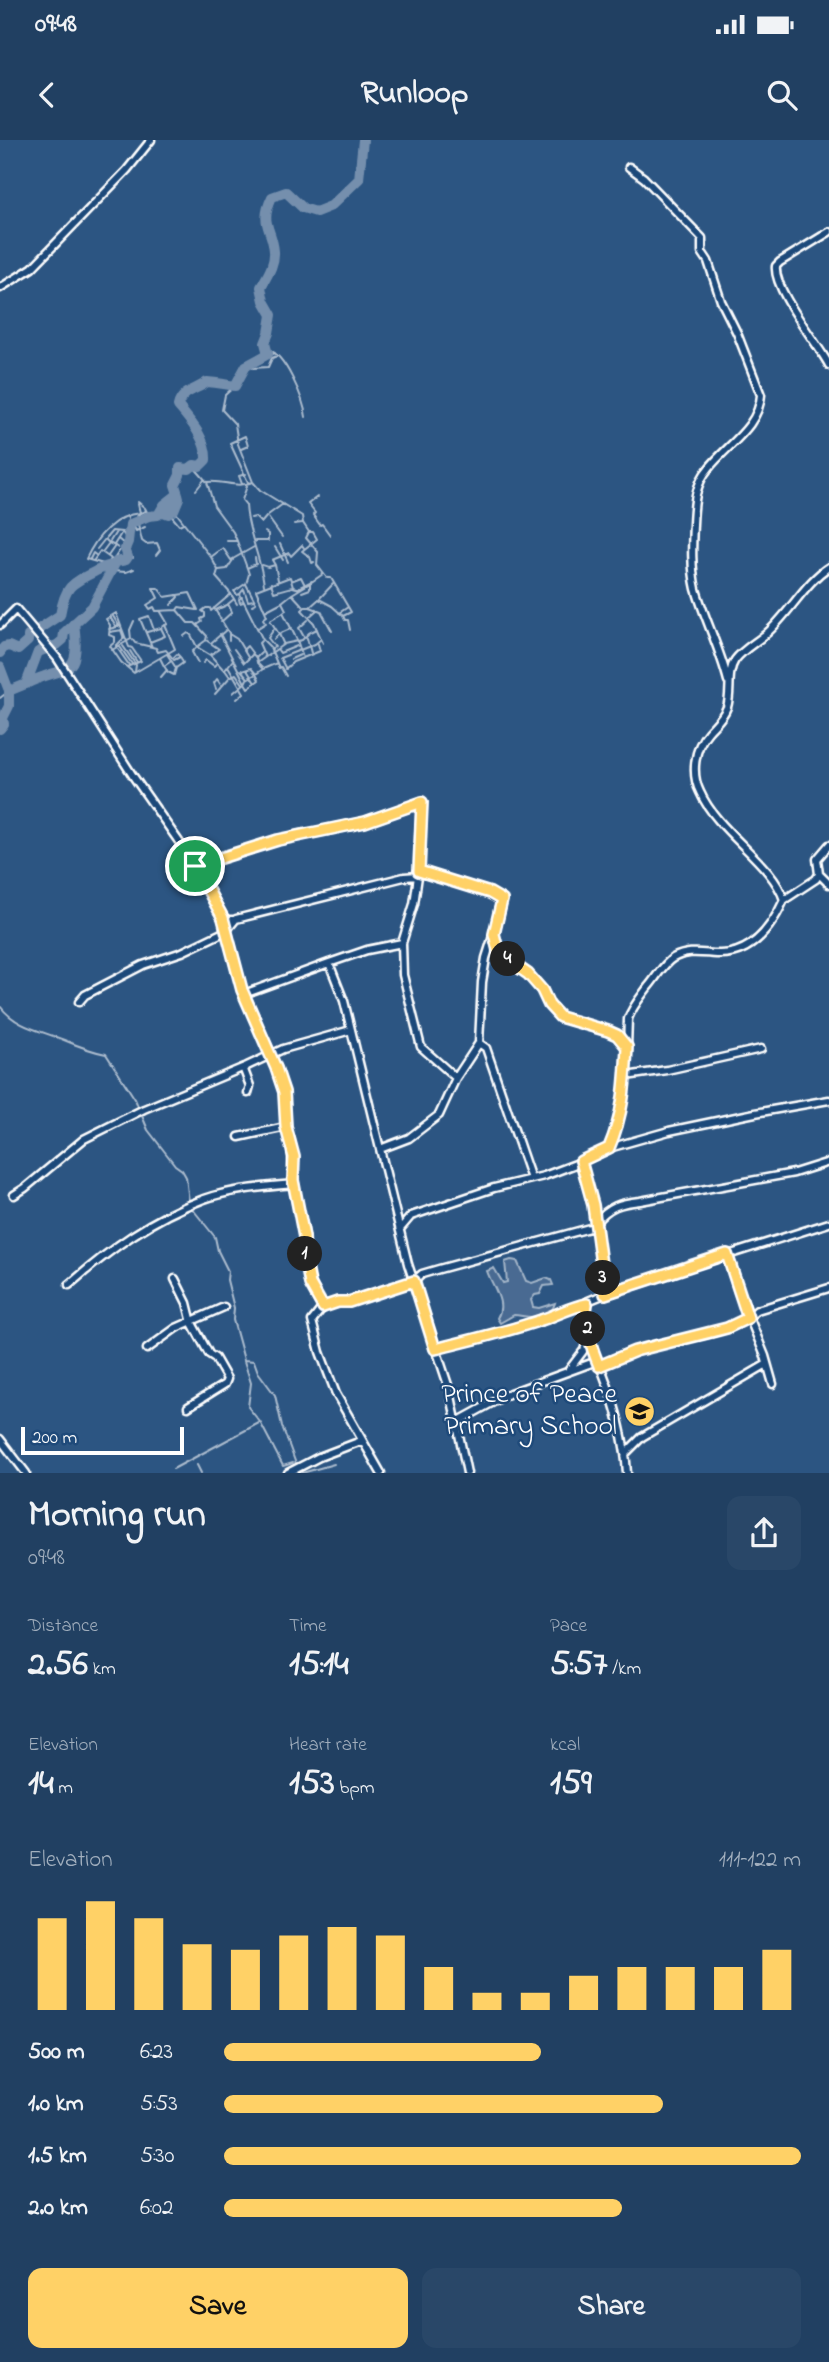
<!DOCTYPE html>
<meta charset="utf-8">
<style>
:root{--surface:#214062;--page:#294768;--text:#f1f3f6;--muted:#a2afbe;--accent:#ffd166}
body{margin:0;font-family:"Indie Flower",sans-serif;background:var(--page);color:var(--text);height:100vh;display:flex;flex-direction:column;font-size:26px;white-space:nowrap}
*{box-sizing:border-box;margin:0}
p{font-size:23px;color:var(--muted)}
.icon{flex:none;width:38px;height:38px;fill:none;stroke:currentColor;stroke-width:2;stroke-linecap:round;stroke-linejoin:round}
.map{position:relative;height:1333px;overflow:hidden}
.drawer{display:flex;flex-direction:column;background:var(--surface);flex:1}
.drawer>*{flex:none}
.scale{position:absolute;left:21px;bottom:18px;width:163px;box-sizing:border-box;padding-left:7px;border:4px solid #fff;border-top:0;font-size:19px;line-height:24px;white-space:nowrap;color:#fff;-webkit-text-stroke:5px #1f4a7a;paint-order:stroke}
.pin{position:absolute;display:grid;place-items:center;width:60px;height:60px;color:#fff;margin:-30px;border:4px solid #fff;border-radius:50%;box-shadow:0 2px 7px #0007}
.km{position:absolute;width:35px;height:35px;margin:-18px;border-radius:50%;background:#222;color:#fff;font-size:19px;line-height:35px;text-align:center}
.round{display:grid;place-items:center;flex:none;width:74px;height:74px;border-radius:14px;background:var(--page)}
.overview{display:flex;align-items:center;justify-content:space-between;height:119px;padding:0 28px}
h1{font-size:38px;font-weight:700;line-height:52px}
.stats{display:grid;grid-template-columns:repeat(3,1fr);gap:10px;height:119px;padding:7px 28px}
.stats div{display:grid;align-content:center}
.stats b{font-size:35px;font-weight:700}
.stats small{font-size:19px;font-weight:400}
.stats p{font-size:19px}
.chart{height:196px;padding:14px 28px}
.chart p{display:flex;justify-content:space-between}
.chart svg{width:100%;height:126px;margin-top:7px;stroke:var(--accent);stroke-width:6}
.action{display:flex;gap:14px;margin-top:auto;padding:14px 28px}
.action a{flex:1;height:80px;border-radius:14px;background:var(--accent);color:#111;font-size:28px;font-weight:700;line-height:80px;text-align:center}
.action a+a{background:var(--page);color:var(--text)}
ul{padding:0 28px;list-style:none;font-size:23px}
li{display:grid;grid-template-columns:112px 84px 1fr;align-items:center;height:52px}
li i{height:18px;border-radius:9px;background:var(--accent)}
.status{display:flex;justify-content:space-between;align-items:center;height:49px;padding:0 35px;background:var(--surface);direction:ltr}
.status svg{height:19px;fill:currentColor}
header{display:flex;justify-content:space-between;align-items:center;height:91px;padding:0 28px;background:var(--surface);font-size:32px;font-weight:700}
.map>svg:first-child{display:block}
</style>
<div class="status"><b>09:48</b><svg viewBox="0 0 49 12"><path d="M0 12V9h3v3zM5 12V6h3v6zM10 12V3h3v9zM15 12V0h3v12zM26 1h20v11H26zM47 4h2v5h-2z"/></svg></div>
<header><svg class="icon" aria-label="back" viewBox="0 0 24 24"><path d="M15 5l-7 7 7 7"/></svg>Runloop<svg class="icon" aria-label="search" viewBox="0 0 24 24"><circle cx="10" cy="10" r="6"/><path d="M15 15l6 6"/></svg></header>
<div class="map">
<svg width="829" height="1333" viewBox="0 0 829 1333">
<rect width="100%" height="100%" fill="#2c5582"/>
<filter id="ink" filterUnits="userSpaceOnUse"><feTurbulence type="fractalNoise" baseFrequency=".0143" numOctaves="2"/><feDisplacementMap in="SourceGraphic" scale="14" xChannelSelector="R" yChannelSelector="G"/><feConvolveMatrix kernelMatrix="1 2 1 2 8 2 1 2 1" color-interpolation-filters="sRGB"/></filter>
<g filter="url(#ink)">
<path fill="#486b92" stroke="#a4b5c8" stroke-width="2" d="M511 1120 517 1121 526 1141 532 1143 546 1138 551 1140 553 1145 544 1146 540 1154 535 1155 531 1160 533 1167 539 1168 555 1163C549 1184 528 1176 514 1175L500 1183 497 1178C507 1163 492 1146 487 1131L494 1128 503 1143 507 1142 505 1122Z"/>
<g fill="none" stroke-linecap="round" stroke-linejoin="round">
<path stroke="#acbcce" stroke-width="2" d="M267 209C285 213 304 260 306 277
M266 217 275 213
M249 225 253 228 268 227 272 218 277 216
M241 309 248 306 245 296 230 303 248 342
M193 326 207 342 214 366 233 392 237 401
M207 342C226 340 234 349 253 342L238 304 235 284 222 270 225 255 235 246
M253 342 260 350 302 376 303 383 309 392 306 398 318 412 317 425 327 438H331L351 472 343 476 345 480H348L350 490
M242 344 239 336 246 334
M247 346 242 360 246 365C247 392 261 417 264 445
M196 350 204 340
M317 357 308 364 315 373 313 375 320 385 322 384 330 395
M138 362 145 368 149 376
M138 364 140 373 146 371
M174 370 210 416
M169 373 179 385 183 383
M268 375 283 364
M127 376 130 384
M251 378 255 377 261 383 267 376 282 397
M135 379 140 373
M137 380 142 401 146 404 157 403 160 410 156 415
M132 383 136 391 145 387
M294 384 302 383
M309 392H313L317 399 302 411 310 417 312 423 314 422
M106 398 112 391 122 392 126 398
M118 399 124 404 126 398 129 399
M227 401H237L247 428 256 424 255 418
M255 401H268V394L265 392
M280 404 288 422
M114 405 122 392
M275 407 283 420
M97 409 105 399 109 403 116 392
M103 411 109 403 115 406
M108 416 115 406 118 408
M128 417 133 418
M90 419 93 413 97 416
M114 419 124 404 126 406
M94 420 100 411 110 418
M116 422 111 419 107 425 86 419C96 397 115 375 140 373
M262 425 268 427 275 425 278 440
M275 425 272 420 289 413 291 416 302 405 304 408
M247 428 249 434 246 444 256 463 252 465
M219 430 227 429 233 420
M112 431 126 432 134 429
M291 441 301 437 304 443
M271 443 274 452 292 447
M333 444 319 459 332 466 342 475
M298 448 312 441
M244 449 248 461 254 460
M234 451 237 455 240 454 243 450
M235 451 245 444
M302 452 310 449V443L323 434
M231 454 237 464
M240 454 263 500 270 507 279 528 281 527 286 536
M292 454 282 462 286 470 283 472 297 500 303 518
M242 457 239 459 240 463 243 462
M319 459 310 467 321 471 332 491
M282 462 265 471 256 450 290 437 293 447 300 449
M147 465 158 458 153 448H158L165 457 190 453 198 470
M171 465 178 457 177 455
M148 466 150 469 154 467 156 471 177 470 179 467 197 470
M303 466 292 454 310 443
M310 467H305L302 470 314 483 323 503
M214 468 229 493V501
M177 470 188 483H195L207 496 206 500 219 509 210 515 197 507 192 512 198 523
M216 470 227 465
M339 473 348 467
M113 476 119 486
M110 477 116 487
M309 477 317 470
M221 482 232 472 228 464 234 459
M197 485 202 482 201 479 205 477V473L202 471 206 468H210L211 471 231 454 216 437 218 430 211 417 223 408 231 420 254 407
M258 488 266 483 263 479 267 476 265 471
M109 489 121 486
M121 490 124 499
M154 490 149 476 140 479 152 507 156 508 158 512 166 510 174 520 180 517 177 514 174 517
M110 492 122 490
M147 492 161 488
M220 494 245 543 247 539 256 534 251 528 242 531
M229 494 237 499 249 519
M184 496 188 493 191 495 197 507 205 501
M304 497 299 488 308 480
M307 498 311 513
M132 499 135 503 152 507
M274 499 279 494 270 480 282 473
M261 501 259 503 265 517
M150 502 165 496 161 488 165 485
M212 502 226 490
M283 503 279 494 292 488
M116 506 124 498
M123 506 136 525 135 532
M120 507 132 524
M272 508 275 507 268 498 274 489
M118 509 129 525
M234 509 244 523 253 514
M244 509 247 506 256 518
M112 510 131 499 130 490 134 481
M278 510 280 513 297 506
M130 511 137 522
M211 516 224 530
M160 518 164 526 170 522
M291 519 300 515
M232 521 225 530 230 537 236 534 243 544
M257 522 256 518 261 513
M203 523 206 520 214 526 217 523
M257 523 284 504 302 500 309 493 317 489
M258 524 263 529 277 523
M164 526 168 532 174 535 176 528 167 514
M228 526 244 553 237 559
M127 527 141 521 132 508 129 507 116 473 106 479 110 485 109 495 115 497V502L110 506 121 522 122 523 134 533 175 509 165 485 168 484 161 472
M176 528 183 523 181 518
M285 529 293 522 320 511 318 504
M286 529 280 518 315 504 321 499
M241 530 247 537
M247 530 255 543
M161 537 167 530
M216 549 214 543 217 539 221 545
M233 553 245 543 248 548 259 540 256 534 263 529
M215 554 230 537
M0 558 9 551
M0 866C17 888 40 890 64 900 78 906 91 911 106 914L135 959 148 990 175 1025 182 1030 186 1037 189 1062
M191 1067 215 1097 218 1111 228 1131 227 1140 234 1168 233 1180 244 1220 254 1221 258 1232 275 1255 282 1286 296 1324
M244 1221 251 1243 248 1267 260 1282 283 1326 293 1323
M197 1325 201 1333
M173 1329 259 1283
M299 1331 300 1333
M302 1333 334 1324"/>
<path stroke="#748fad" stroke-width="10" d="M161 371 168 374 174 370 179 358 178 354
M0 513 4 507 9 506 18 510 28 501V496L60 475C65 445 72 443 98 430 105 427 107 425 114 425
M0 527 8 548
M26 544C64 524 82 541 74 483
M0 589 4 584 3 578 9 566V551L26 544 38 512 57 505 63 500 64 493 92 467 116 422 126 420 128 417 125 409 128 402 130 384 149 376 158 375 164 365 178 354 175 345 180 335V328L189 329 194 325 200 326 206 320C207 299 191 282 178 266 181 251 197 250 207 242 217 243 225 244 235 246L246 226 268 214 265 203 269 193 272 175 264 161 261 147C267 136 275 125 274 111 272 88 259 84 272 57L286 52 303 68 316 72 331 66 359 39 363 0"/>
<defs>
<path id="street" d="M629 27 644 38 702 98V112L708 121 721 161 737 193 761 255C759 287 727 305 709 328 695 344 694 363 693 384 692 405 691 428 696 449 705 480 720 509 728 541
M829 92 780 122 776 126C773 150 817 202 829 225
M0 148 32 128 127 30 151 0
M0 485 16 469 57 518 133 636 196 726 223 777 227 780H234
M419 731 490 753 502 760 494 794 499 814 528 834 542 850 549 865 560 877 608 891 617 895 627 907
M819 734 829 744
M418 736 414 764 402 803 403 835 421 907 456 938
M784 760 816 739 819 734 817 719 829 705
M223 777 242 850 276 928 284 952 286 987 239 997
M402 803 367 810 329 823 344 861 408 1124 450 1251 467 1333
M244 854 329 823
M79 862 85 855 143 825 182 812 226 791 236 779 404 737 418 736 422 662 365 682 278 700 196 726
M479 903 486 908 531 1039
M626 936 667 930 761 909
M248 953 250 946 244 930 247 926 283 909 351 890
M286 987C294 1011 292 1018 293 1041 295 1059 301 1076 304 1095 307 1121 307 1145 323 1167
M609 1008 669 991 755 973 829 960
M380 1009 409 998 439 975 456 938 479 903 482 842 486 818 493 796
M14 1055 25 1048 84 999 144 969 247 926
M596 1082C609 1066 620 1063 640 1061L794 1033 829 1022
M400 1089 411 1076 494 1048 544 1036 581 1022
M727 1114 739 1152 765 1216 773 1244
M175 1139 187 1163 192 1183 209 1214 215 1218 227 1239 225 1244 188 1267
M69 1145C110 1109 152 1078 204 1059 232 1049 264 1047 294 1044
M605 1154 829 1083
M147 1209 176 1188 224 1167
M435 1209C471 1200 506 1192 541 1180 557 1175 570 1167 587 1164
M599 1226C617 1218 635 1210 655 1205 688 1197 731 1195 757 1170L829 1148
M568 1231 584 1210 588 1199
M457 1282 510 1253 597 1221
M0 1299 26 1333
M625 1314 642 1297 767 1224
M288 1333 319 1317 361 1301
M381 1333 336 1254 320 1212 312 1181 323 1167 338 1162H349L414 1141 422 1134 439 1129 597 1086
M627 1333C625 1300 615 1264 603 1233 593 1210 582 1187 588 1161L605 1154 593 1065 581 1022 609 1008C628 962 626 928 628 879 632 867 640 858 648 847 656 838 663 824 673 818 688 810 700 813 716 814 750 816 771 789 784 760 773 723 718 693 700 652 691 634 694 608 708 592 715 584 723 578 727 567 732 552 726 534 735 520 743 509 757 502 767 493 788 475 807 440 829 427"/>
</defs>
<use href="#street" stroke="#fff" stroke-width="11"/>
<use href="#street" stroke="#1f4a7a" stroke-width="6"/>
</g>
</g>
<g fill="none" stroke-linecap="round" stroke-linejoin="round" filter="url(#ink)">
<defs>
<path id="route" d="M422 662 419 731 490 753 502 760 494 794 499 814 528 834 542 850 549 865 560 877 608 891 617 895 627 907C625 945 624 972 609 1008L581 1021 593 1065 605 1154 727 1114 748 1178 727 1188 635 1211 599 1226C591 1207 583 1184 587 1164 570 1167 557 1175 541 1180 506 1192 471 1200 435 1209L414 1141 349 1162H338L323 1167 310 1144 305 1118 304 1097 293 1040 294 1017 286 987 284 952 276 928 242 850 223 778 195 726 278 700 365 682Z"/>
</defs>
<use href="#route" stroke="#fff" stroke-width="14"/>
<use href="#route" stroke="#ffd166" stroke-width="9"/>
</g>
<defs>
<symbol id="school-disc" viewBox="-11 -11 22 22"><circle r="9.5" fill="#ffd166" stroke="#1f4a7a"/><path d="M0-5L7-2L0 1L-7-2ZM-4 1L0 2.5L4 1V4Q0 6-4 4Z" fill="#111"/></symbol>
</defs>
<g fill-rule="evenodd">
<use href="#school-disc" x="622" y="1254" width="35" height="35"/>
</g>
<g text-anchor="middle" dominant-baseline="central" stroke-width="5" stroke-linejoin="round" paint-order="stroke">
<g font-size="28" fill="#fff" stroke="#1f4a7a" text-anchor="end">
<text x="617" y="1255">Prince of Peace<tspan x="617" dy="32">Primary School</tspan></text>
</g>
</g>
</svg>
<div class="scale">200 m</div>
<div class="pin" style="left:195px;top:726px;background:#1e9e55"><svg class="icon" aria-label="arrive" viewBox="0 0 24 24"><path d="M6 21V4h12l-3 4 3 4H6"/></svg></div>
<b class="km" style="left:305px;top:1114px">1</b>
<b class="km" style="left:588px;top:1189px">2</b>
<b class="km" style="left:603px;top:1138px">3</b>
<b class="km" style="left:508px;top:819px">4</b>
</div>
<section class="drawer">
<div class="overview"><div><h1>Morning run</h1><p>09:48</p></div><a class="round"><svg class="icon" aria-label="share" viewBox="0 0 24 24"><path d="M12 15V3M7 8l5-5 5 5M5 13v7h14v-7"/></svg></a></div>
<div class="stats">
<div><p>Distance</p><b>2.56<small> km</small></b></div>
<div><p>Time</p><b>15:14</b></div>
<div><p>Pace</p><b>5:57<small> /km</small></b></div>
</div>
<div class="stats">
<div><p>Elevation</p><b>14<small> m</small></b></div>
<div><p>Heart rate</p><b>153<small> bpm</small></b></div>
<div><p>kcal</p><b>159</b></div>
</div>
<div class="chart"><p><span>Elevation</span>111–122 m</p>
<svg viewBox="0 0 160 44" preserveAspectRatio="none"><path d="M5 44V12M15 44V6M25 44V12M35 44V21M45 44V23M55 44V18M65 44V15M75 44V18M85 44V29M95 44V38M105 44V38M115 44V32M125 44V29M135 44V29M145 44V29M155 44V23"/></svg>
</div>
<ul>
<li><b>500 m</b>6:23<i style="width:55%"></i></li>
<li><b>1.0 km</b>5:53<i style="width:76%"></i></li>
<li><b>1.5 km</b>5:30<i style="width:100%"></i></li>
<li><b>2.0 km</b>6:02<i style="width:69%"></i></li>
</ul>
<div class="action"><a>Save</a><a>Share</a></div>
</section>
